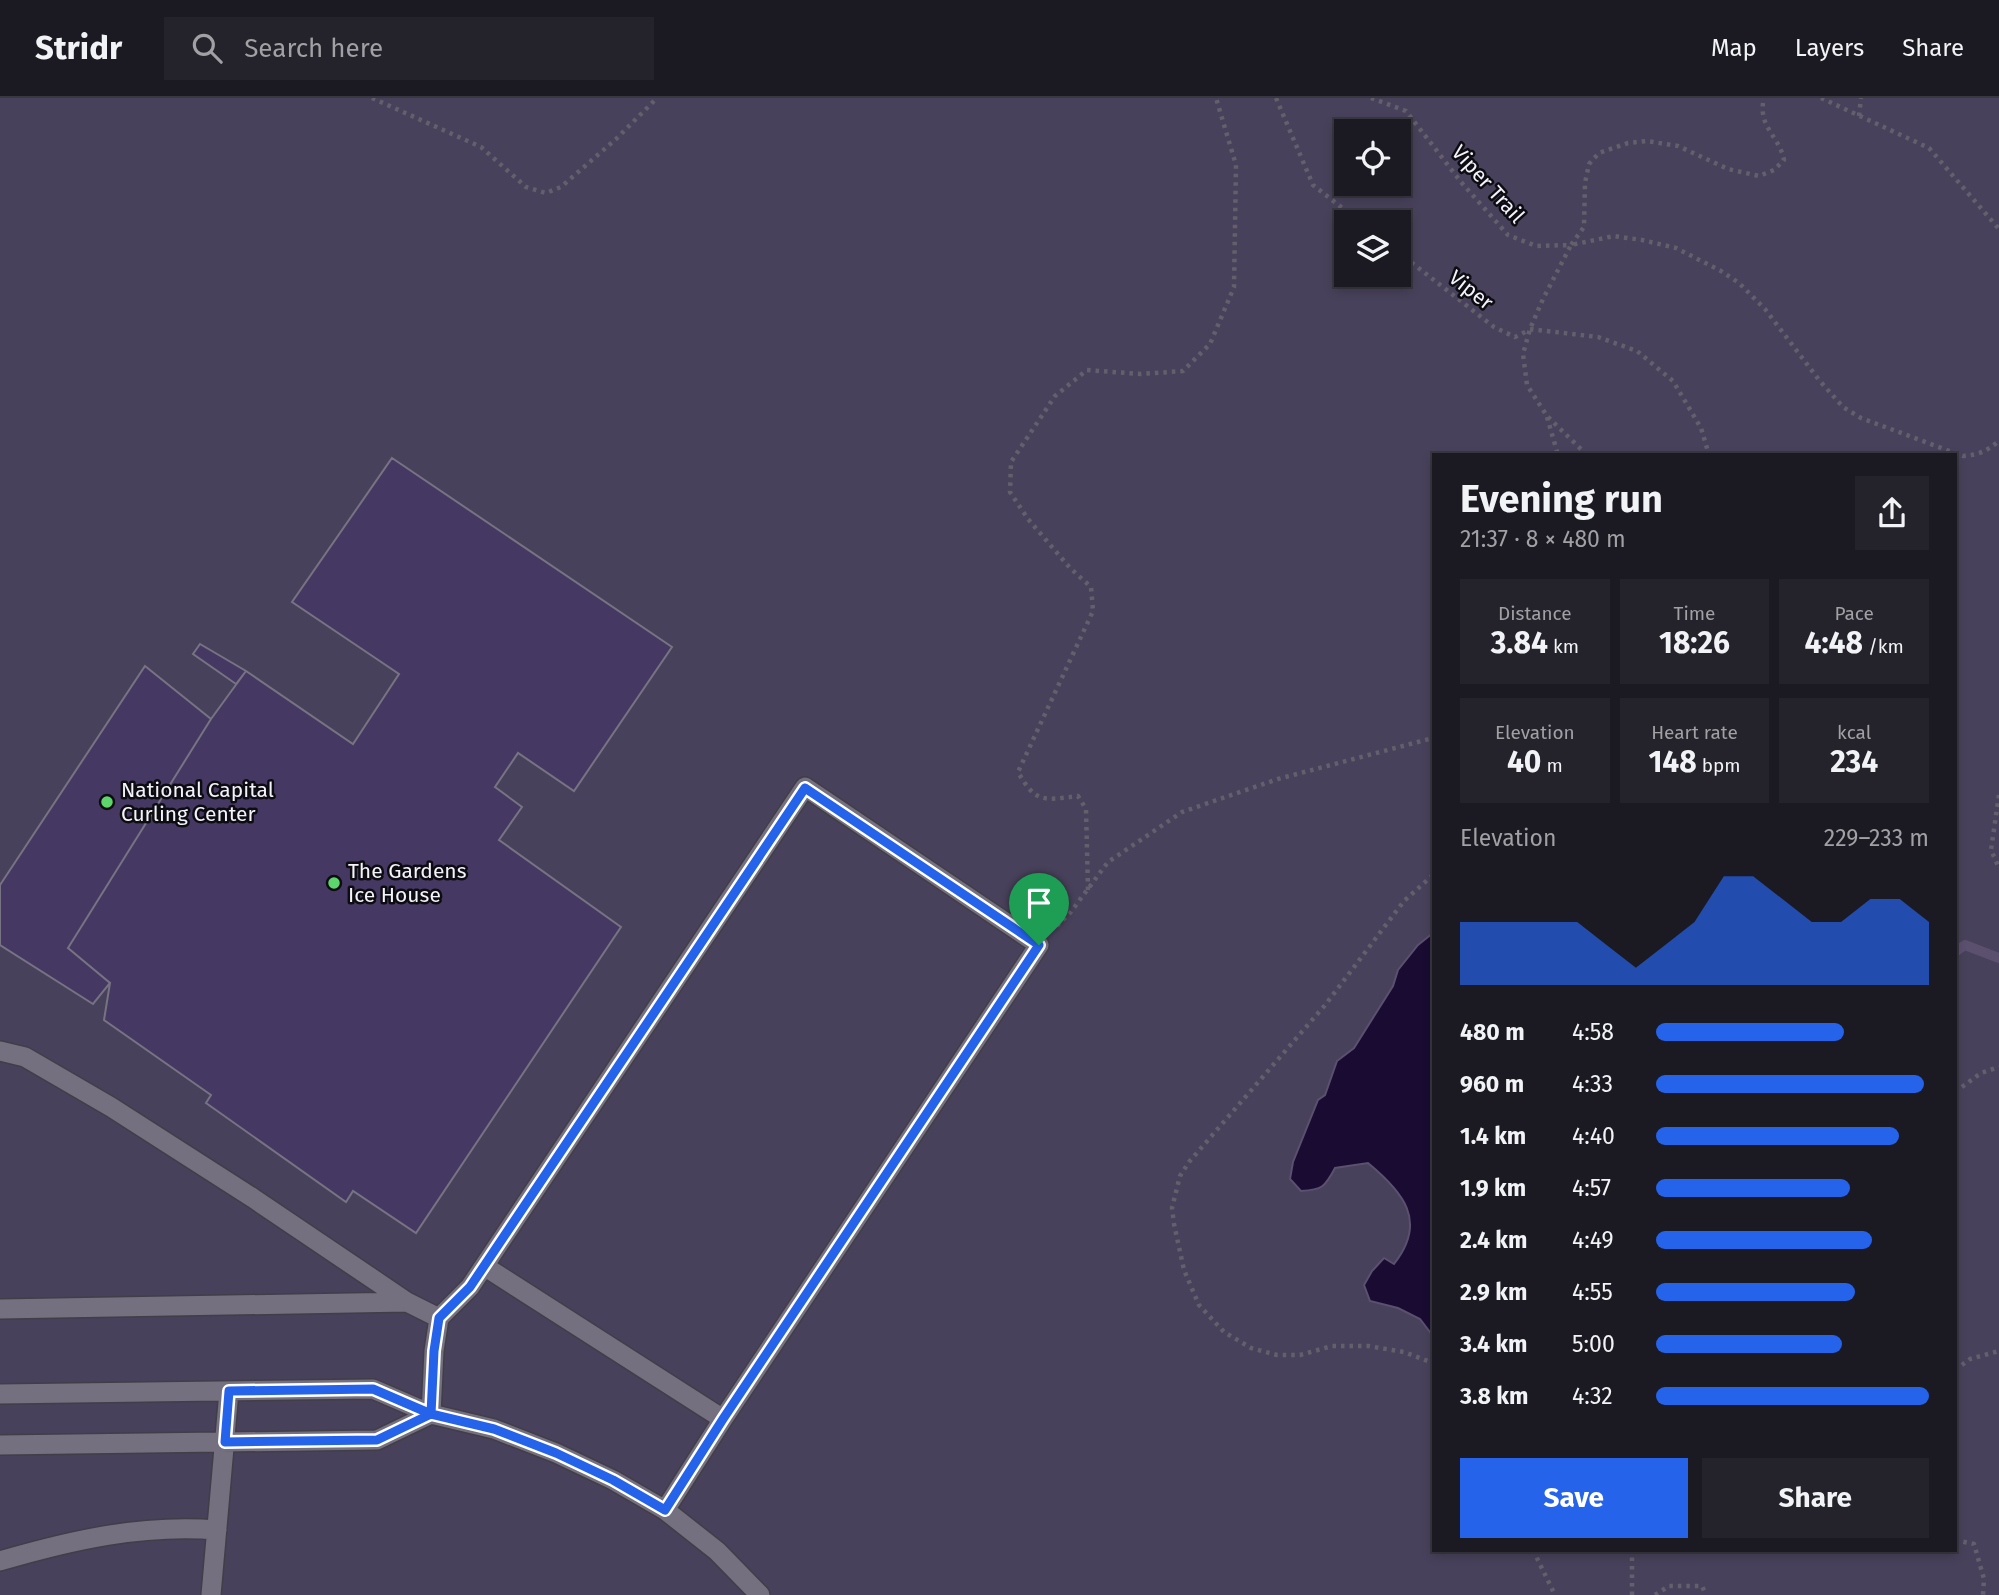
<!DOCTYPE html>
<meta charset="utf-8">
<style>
:root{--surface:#1b1922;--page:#24222a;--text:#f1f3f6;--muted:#a0a0a5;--line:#393840;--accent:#2563eb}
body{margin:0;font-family:"Fira Sans",sans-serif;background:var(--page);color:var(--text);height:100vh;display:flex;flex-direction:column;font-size:26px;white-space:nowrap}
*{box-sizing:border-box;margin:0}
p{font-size:23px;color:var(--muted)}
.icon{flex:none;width:38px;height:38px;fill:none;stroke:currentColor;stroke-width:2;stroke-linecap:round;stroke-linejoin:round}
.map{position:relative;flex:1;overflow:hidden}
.details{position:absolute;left:1432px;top:355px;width:525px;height:1099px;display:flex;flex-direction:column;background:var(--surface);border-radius:0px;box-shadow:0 4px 10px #0003,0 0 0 2px var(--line)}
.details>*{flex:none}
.fabs{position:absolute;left:1334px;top:21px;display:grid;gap:14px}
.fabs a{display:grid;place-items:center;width:77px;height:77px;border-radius:0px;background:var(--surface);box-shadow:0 4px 10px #0003,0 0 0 2px var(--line);font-size:35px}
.pin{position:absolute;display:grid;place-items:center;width:60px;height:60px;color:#fff;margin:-72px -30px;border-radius:50% 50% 50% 0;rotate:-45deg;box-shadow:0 0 7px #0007}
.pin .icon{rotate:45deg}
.round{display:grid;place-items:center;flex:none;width:74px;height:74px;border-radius:0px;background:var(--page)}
.overview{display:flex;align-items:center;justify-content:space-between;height:119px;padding:0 28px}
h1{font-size:38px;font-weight:700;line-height:52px}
.figures{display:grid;grid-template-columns:repeat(3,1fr);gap:10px;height:119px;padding:7px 28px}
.figures div{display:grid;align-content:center;border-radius:0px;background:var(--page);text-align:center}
.figures b{font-size:30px;font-weight:700}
.figures small{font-size:19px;font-weight:400}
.figures p{font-size:19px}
.chart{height:196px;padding:14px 28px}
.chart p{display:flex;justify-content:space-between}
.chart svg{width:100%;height:126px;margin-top:7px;fill:var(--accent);opacity:.7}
.primary-button{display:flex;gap:14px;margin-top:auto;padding:14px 28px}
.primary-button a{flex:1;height:80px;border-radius:0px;background:var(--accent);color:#fff;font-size:28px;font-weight:700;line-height:80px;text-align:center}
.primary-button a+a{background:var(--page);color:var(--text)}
ul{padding:0 28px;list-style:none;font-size:23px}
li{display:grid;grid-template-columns:112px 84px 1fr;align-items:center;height:52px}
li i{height:18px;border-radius:9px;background:var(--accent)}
header{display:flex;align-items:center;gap:42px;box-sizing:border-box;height:98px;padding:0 35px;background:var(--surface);border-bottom:2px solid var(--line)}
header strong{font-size:33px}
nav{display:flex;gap:38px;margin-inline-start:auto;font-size:24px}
.search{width:490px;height:63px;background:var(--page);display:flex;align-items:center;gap:18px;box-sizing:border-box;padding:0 24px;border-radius:0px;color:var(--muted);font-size:26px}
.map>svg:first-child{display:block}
</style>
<header>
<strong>Stridr</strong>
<div class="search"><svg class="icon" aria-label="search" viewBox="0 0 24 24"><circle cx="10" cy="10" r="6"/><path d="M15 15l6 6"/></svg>Search here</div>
<nav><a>Map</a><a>Layers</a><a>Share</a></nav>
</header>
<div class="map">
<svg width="1999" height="1497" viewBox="0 0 1999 1497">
<rect width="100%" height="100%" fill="#24212e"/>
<path fill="#48415b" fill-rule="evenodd" d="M0 0H1999V1497H0ZM1346 33H1398V86H1346ZM1346 124H1398V177H1346ZM1433 357H1955V1452H1433Z"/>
<path fill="#190b32" stroke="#5b506e" stroke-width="2" d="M1433 835V1238L1420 1221 1398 1210 1370 1203 1364 1187 1372 1173 1384 1160 1394 1166C1428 1123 1403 1094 1368 1065L1335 1070C1325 1089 1322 1092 1301 1093L1290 1081 1293 1064 1318 1002 1325 997 1337 963 1354 950 1393 888 1398 872 1418 847Z"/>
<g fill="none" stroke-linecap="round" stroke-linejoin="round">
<path stroke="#5b506e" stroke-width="10" d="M1955 854 1965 847 1999 860"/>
</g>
<path fill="#453963" stroke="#777382" stroke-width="2" d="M392 360 672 549 574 693 518 655 495 689 522 709 499 742 621 829 416 1135 353 1093 346 1104 206 1005 211 997 104 922 110 885 68 850 211 621 246 573 353 646 399 576 292 504Z
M200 546 246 573 236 586 193 556Z
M145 568 211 621 68 850 110 885 93 906 0 847V787Z"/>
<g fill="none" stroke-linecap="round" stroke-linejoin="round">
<defs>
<path id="lane" d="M0 953 25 959 111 1009 253 1100 407 1204 439 1220
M484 1168 723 1321
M0 1211 407 1204
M0 1296 373 1291 431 1316 494 1331 556 1355 613 1382 665 1412 717 1453 760 1497
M431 1316 434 1253 439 1220 470 1189 805 689 1039 847 723 1321 665 1412
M0 1347 377 1342 431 1316
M0 1463C72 1442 142 1426 217 1432
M211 1497 229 1293"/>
</defs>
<use href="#lane" stroke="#413e48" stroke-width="22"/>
<path stroke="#63606c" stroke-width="4.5" stroke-dasharray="3.5 5" stroke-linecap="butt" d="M372 0 481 49 526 89 546 95 561 89 616 41 657 0
M1276 0 1313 87 1360 124
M1371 0 1406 13 1461 84 1508 137 1536 148 1571 147 1584 129 1585 85 1589 66 1599 55 1628 45 1647 43 1678 48 1728 71 1759 78 1774 72 1784 62C1779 37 1757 29 1764 0
M1821 0 1929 50 1999 131
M1859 18 1861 0
M1398 154 1494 229 1515 239 1529 232
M1530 231 1598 239 1637 253 1673 283 1701 330 1709 357
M1547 319 1558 357
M1587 357 1547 318 1527 287 1523 256 1530 231 1543 201 1571 147 1614 138 1642 142 1676 150 1721 173 1739 185 1765 211 1819 282 1843 309 1861 320 1963 358C1978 357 1987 353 1999 343
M1999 697 1991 752 1999 770
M1433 777 1404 803 1326 906 1189 1064 1180 1078 1172 1110 1174 1126 1184 1172 1199 1207 1224 1234 1251 1250 1277 1257H1300L1332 1248H1368L1404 1254 1433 1265
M1088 792 1086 711 1078 698C1044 702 1036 706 1018 674L1093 513 1091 489 1070 470 1028 421 1010 394 1011 364 1055 298 1087 272 1141 276 1183 273 1210 246 1234 189 1236 67 1216 0
M1057 828 1070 815 1108 764 1182 714 1278 681 1433 640
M1955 994 1981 975 1999 969
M1955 1272 1970 1261 1999 1253
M1955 1442 1974 1446 1984 1481 1983 1497
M1533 1452 1555 1497
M1632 1497V1452
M1655 1497 1669 1488H1702L1706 1497"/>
<use href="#lane" stroke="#74707f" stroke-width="19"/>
</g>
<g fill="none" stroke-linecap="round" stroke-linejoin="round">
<defs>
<path id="route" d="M1039 847 723 1321 665 1412 613 1382 556 1355 494 1331 431 1316 373 1291 229 1293 225 1344 377 1342 431 1316 434 1253 439 1220 470 1189 805 690 1039 847"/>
</defs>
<use href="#route" stroke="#fff" stroke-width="14"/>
<use href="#route" stroke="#2563eb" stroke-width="9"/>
</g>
<g fill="#5ed56c" stroke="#0d0c11" stroke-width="2.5">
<circle cx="107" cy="704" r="7"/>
<circle cx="334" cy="785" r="7"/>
</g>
<g text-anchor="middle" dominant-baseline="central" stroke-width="5" stroke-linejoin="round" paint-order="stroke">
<g font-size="21" fill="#f4f2fb" stroke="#0d0c11">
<text transform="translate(1488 86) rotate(48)">Viper Trail</text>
<text transform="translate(1471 192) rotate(38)">Viper</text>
</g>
<g font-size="21" fill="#f4f2fb" stroke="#0d0c11" text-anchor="start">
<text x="121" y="692">National Capital<tspan x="121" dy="24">Curling Center</tspan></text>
<text x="348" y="773">The Gardens<tspan x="348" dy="24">Ice House</tspan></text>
</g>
</g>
</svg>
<div class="fabs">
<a><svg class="icon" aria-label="locate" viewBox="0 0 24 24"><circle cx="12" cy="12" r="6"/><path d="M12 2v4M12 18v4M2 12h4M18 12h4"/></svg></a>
<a><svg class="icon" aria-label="layers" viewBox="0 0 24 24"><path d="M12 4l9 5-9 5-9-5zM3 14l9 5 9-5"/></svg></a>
</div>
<div class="pin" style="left:1039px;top:847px;background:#1e9e55"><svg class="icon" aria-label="arrive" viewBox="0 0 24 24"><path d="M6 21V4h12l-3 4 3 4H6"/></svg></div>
<section class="details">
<div class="overview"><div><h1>Evening run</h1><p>21:37 · 8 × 480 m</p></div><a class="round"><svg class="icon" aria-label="share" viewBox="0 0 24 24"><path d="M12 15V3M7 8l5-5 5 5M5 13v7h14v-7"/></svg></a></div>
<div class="figures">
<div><p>Distance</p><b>3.84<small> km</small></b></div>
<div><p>Time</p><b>18:26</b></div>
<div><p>Pace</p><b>4:48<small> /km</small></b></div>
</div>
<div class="figures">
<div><p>Elevation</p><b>40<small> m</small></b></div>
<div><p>Heart rate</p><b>148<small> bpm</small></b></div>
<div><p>kcal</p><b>234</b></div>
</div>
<div class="chart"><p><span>Elevation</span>229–233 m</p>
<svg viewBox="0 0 160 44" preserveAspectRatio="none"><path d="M0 44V22L10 22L20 22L30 22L40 22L50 30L60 38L70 30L80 22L90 6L100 6L110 14L120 22L130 22L140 14L150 14L160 22V44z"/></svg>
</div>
<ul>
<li><b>480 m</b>4:58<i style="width:69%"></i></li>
<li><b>960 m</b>4:33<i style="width:98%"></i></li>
<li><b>1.4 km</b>4:40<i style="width:89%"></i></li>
<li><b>1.9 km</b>4:57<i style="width:71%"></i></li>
<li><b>2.4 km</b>4:49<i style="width:79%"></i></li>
<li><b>2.9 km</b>4:55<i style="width:73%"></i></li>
<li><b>3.4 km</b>5:00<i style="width:68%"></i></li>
<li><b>3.8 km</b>4:32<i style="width:100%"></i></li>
</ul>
<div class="primary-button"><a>Save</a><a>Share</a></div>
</section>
</div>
